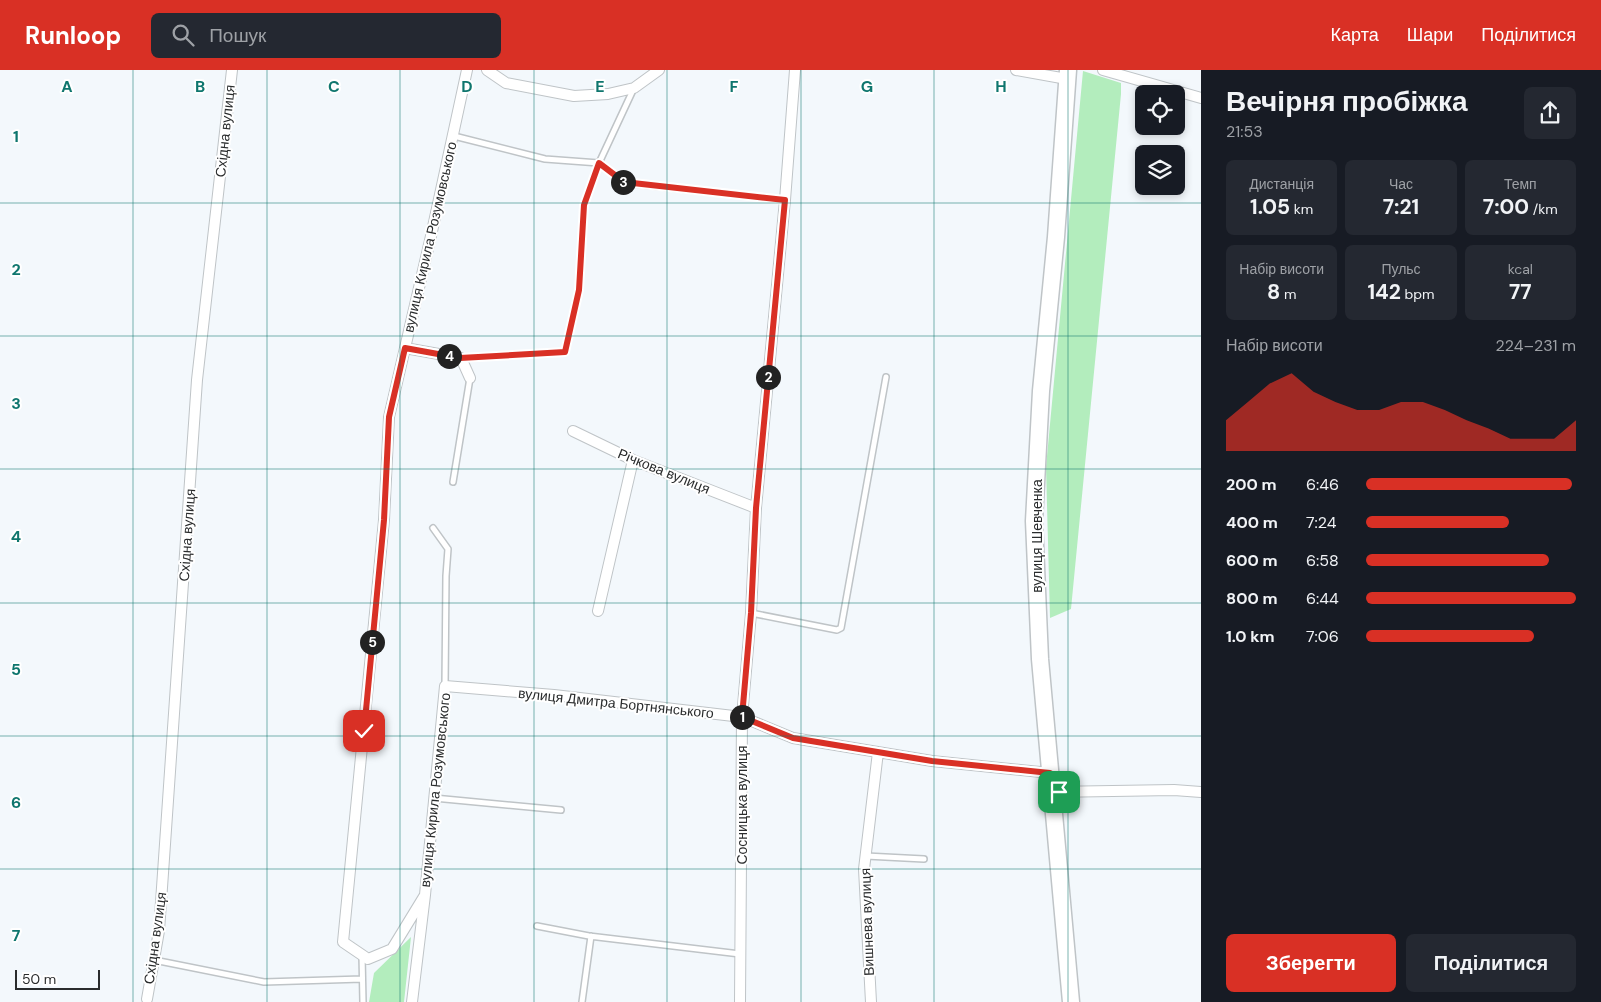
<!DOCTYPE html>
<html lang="uk">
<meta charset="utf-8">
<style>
:root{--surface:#171b24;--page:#242831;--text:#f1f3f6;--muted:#9ea1a6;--accent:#d93025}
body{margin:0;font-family:"DM Sans",sans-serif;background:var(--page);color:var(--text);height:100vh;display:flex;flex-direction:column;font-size:19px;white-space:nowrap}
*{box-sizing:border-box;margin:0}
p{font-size:16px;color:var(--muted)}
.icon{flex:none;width:28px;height:28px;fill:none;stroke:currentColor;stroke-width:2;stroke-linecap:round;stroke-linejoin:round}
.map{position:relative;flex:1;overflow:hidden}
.panel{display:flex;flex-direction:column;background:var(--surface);width:400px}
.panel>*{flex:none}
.buttons{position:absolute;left:1135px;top:15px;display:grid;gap:10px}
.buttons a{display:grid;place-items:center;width:50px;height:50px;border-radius:8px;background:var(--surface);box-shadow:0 2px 8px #0003;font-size:25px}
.scale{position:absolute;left:15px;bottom:12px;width:85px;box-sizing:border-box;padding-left:5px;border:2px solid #2a2c2d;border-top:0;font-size:14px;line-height:18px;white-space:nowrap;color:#2a2c2d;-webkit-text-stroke:4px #fff;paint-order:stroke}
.pin{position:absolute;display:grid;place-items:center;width:42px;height:42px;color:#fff;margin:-21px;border-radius:10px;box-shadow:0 2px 8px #0006}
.km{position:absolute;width:25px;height:25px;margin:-12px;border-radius:50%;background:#222;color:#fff;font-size:14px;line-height:25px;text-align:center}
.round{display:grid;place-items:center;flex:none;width:52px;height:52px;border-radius:8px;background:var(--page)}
.head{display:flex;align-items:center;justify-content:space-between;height:85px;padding:0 25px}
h1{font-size:28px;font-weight:700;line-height:38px}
.stats{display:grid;grid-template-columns:repeat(3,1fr);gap:8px;height:85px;padding:5px 25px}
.stats div{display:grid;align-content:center;border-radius:8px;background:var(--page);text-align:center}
.stats b{font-size:21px;font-weight:700}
.stats small{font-size:14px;font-weight:400}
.stats p{font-size:14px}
.chart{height:140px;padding:10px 25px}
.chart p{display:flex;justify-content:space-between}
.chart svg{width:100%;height:90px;margin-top:5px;fill:var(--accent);opacity:.7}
.cta{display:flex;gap:10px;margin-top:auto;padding:10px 25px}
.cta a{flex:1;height:58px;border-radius:8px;background:var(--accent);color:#fff;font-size:20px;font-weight:700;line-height:58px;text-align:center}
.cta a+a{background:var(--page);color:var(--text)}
ul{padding:0 25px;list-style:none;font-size:16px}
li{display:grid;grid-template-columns:80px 60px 1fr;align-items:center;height:38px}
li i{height:12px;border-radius:6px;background:var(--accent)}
header{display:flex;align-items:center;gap:30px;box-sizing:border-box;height:70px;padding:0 25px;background:var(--accent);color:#fff}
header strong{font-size:24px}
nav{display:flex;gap:28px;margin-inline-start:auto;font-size:18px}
.search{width:350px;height:45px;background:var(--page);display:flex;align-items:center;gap:12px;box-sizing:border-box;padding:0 18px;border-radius:8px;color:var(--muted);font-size:19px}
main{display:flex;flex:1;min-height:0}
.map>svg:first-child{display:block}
</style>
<header>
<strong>Runloop</strong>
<div class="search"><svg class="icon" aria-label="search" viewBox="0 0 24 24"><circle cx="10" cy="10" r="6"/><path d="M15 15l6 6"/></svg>Пошук</div>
<nav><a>Карта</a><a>Шари</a><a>Поділитися</a></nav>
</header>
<main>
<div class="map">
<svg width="1201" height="932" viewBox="0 0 1201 932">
<rect width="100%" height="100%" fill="#f3f8fc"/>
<path fill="#b3edbd" d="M1083 1 1121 13V24L1071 539 1050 548 1046 397Z
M411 867 404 932H369L374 903Z"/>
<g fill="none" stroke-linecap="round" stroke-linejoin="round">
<defs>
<path id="service" d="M454 66 545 89 599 93 634 18
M461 288 565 282 579 220 584 135 599 93 625 113 785 130
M453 412 470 308
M433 458 448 479 446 506 445 616
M751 543 837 560 841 558 886 307
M434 728 561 740
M866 786 924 789
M537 856 589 866 740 884
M362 885 363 932
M154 890 264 912 362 909
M582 932 591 866"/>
<path id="minor" d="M487 0 506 13 574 26 608 24 634 18 659 0
M1016 0 1067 9
M1103 0 1201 28
M405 278 461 288 470 308
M573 361 633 390 756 438
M598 541 633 390
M1051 722 1174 720 1201 722
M425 825 392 879 368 889 343 872 384 450 389 347 431 166 467 0
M147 929 159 861 197 310 232 0
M412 932 425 825 445 616 554 625 742 647 793 668 932 691 1050 703
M740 932 742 647 751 543 756 438 785 130 795 0
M871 932 864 799 878 682"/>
<path id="primary" d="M1068 0 1056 167 1041 321 1034 451 1040 589 1071 932"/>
</defs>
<use href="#service" stroke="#bfc4c7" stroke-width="8"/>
<use href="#minor" stroke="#bfc4c7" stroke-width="12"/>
<use href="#primary" stroke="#bfc4c7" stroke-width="19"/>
<use href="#service" stroke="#fff" stroke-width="5"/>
<use href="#minor" stroke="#fff" stroke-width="10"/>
<use href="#primary" stroke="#fff" stroke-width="16"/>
</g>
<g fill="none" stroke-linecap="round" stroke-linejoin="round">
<defs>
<path id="route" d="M364 661 384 450 389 347 405 278 460 288 565 282 579 220 584 135 599 93 624 112 785 130 756 438 751 543 742 647 793 668 932 691 1050 703 1051 722H1059"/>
</defs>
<use href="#route" stroke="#fff" stroke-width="10"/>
<use href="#route" stroke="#d93025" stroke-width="6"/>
</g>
<path fill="none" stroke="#0f766e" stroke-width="1" stroke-opacity="0.55" d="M133 0V932M267 0V932M400 0V932M534 0V932M667 0V932M801 0V932M934 0V932M1068 0V932M0 133H1201M0 266H1201M0 399H1201M0 533H1201M0 666H1201M0 799H1201"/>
<g text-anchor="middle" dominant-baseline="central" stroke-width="4" stroke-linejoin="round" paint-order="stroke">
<g font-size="14" fill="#2a2c2d" stroke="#fff">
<text transform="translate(225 61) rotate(-84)">Східна вулиця</text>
<text transform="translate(430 167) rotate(-77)">вулиця Кирила Розумовського</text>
<text transform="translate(664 401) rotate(22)">Річкова вулиця</text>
<text transform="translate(187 465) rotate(-86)">Східна вулиця</text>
<text transform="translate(1037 466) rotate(-90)">вулиця Шевченка</text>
<text transform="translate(616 633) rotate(6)">вулиця Дмитра Бортнянського</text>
<text transform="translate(435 720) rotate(-84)">вулиця Кирила Розумовського</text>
<text transform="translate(742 735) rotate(-90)">Сосницька вулиця</text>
<text transform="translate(867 852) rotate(-92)">Вишнева вулиця</text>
<text transform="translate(155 868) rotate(-82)">Східна вулиця</text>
</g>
</g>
<g font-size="16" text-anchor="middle" font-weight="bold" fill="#0f766e" stroke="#fff" stroke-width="4" stroke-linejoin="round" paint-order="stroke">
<text x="67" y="22">A</text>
<text x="200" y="22">B</text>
<text x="334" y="22">C</text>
<text x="467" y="22">D</text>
<text x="600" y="22">E</text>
<text x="734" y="22">F</text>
<text x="867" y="22">G</text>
<text x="1001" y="22">H</text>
<text x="16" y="72">1</text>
<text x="16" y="205">2</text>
<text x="16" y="339">3</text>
<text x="16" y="472">4</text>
<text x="16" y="605">5</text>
<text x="16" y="738">6</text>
<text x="16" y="871">7</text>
</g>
</svg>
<div class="buttons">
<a><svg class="icon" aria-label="locate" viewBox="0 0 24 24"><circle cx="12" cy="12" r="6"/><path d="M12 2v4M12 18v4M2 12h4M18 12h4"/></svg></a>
<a><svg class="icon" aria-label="layers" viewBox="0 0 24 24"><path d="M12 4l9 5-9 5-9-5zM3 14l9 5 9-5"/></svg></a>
</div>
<div class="scale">50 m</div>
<div class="pin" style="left:1059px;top:722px;background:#1e9e55"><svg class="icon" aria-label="arrive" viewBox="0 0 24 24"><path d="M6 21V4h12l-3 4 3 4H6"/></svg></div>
<div class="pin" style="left:364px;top:661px;background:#d93025"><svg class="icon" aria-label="check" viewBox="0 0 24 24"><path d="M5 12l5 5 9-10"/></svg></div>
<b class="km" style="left:742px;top:647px">1</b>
<b class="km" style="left:768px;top:307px">2</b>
<b class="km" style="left:623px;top:112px">3</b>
<b class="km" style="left:449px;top:286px">4</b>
<b class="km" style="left:372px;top:572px">5</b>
</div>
<section class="panel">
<div class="head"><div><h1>Вечірня пробіжка</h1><p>21:53</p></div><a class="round"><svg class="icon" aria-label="share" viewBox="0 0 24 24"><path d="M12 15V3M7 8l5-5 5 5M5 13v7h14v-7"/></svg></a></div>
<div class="stats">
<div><p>Дистанція</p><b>1.05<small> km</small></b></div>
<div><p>Час</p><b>7:21</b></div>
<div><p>Темп</p><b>7:00<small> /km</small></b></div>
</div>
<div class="stats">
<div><p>Набір висоти</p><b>8<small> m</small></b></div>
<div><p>Пульс</p><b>142<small> bpm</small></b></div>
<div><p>kcal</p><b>77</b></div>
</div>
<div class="chart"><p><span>Набір висоти</span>224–231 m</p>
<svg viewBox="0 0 160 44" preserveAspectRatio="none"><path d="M0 44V29L10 20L20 11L30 6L40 15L50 20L60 24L70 24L80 20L90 20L100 24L110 29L120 33L130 38L140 38L150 38L160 29V44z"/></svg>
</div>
<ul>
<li><b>200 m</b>6:46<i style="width:98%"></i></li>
<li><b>400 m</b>7:24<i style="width:68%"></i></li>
<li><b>600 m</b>6:58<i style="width:87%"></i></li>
<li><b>800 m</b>6:44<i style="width:100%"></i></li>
<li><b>1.0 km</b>7:06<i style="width:80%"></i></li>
</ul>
<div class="cta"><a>Зберегти</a><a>Поділитися</a></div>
</section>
</main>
